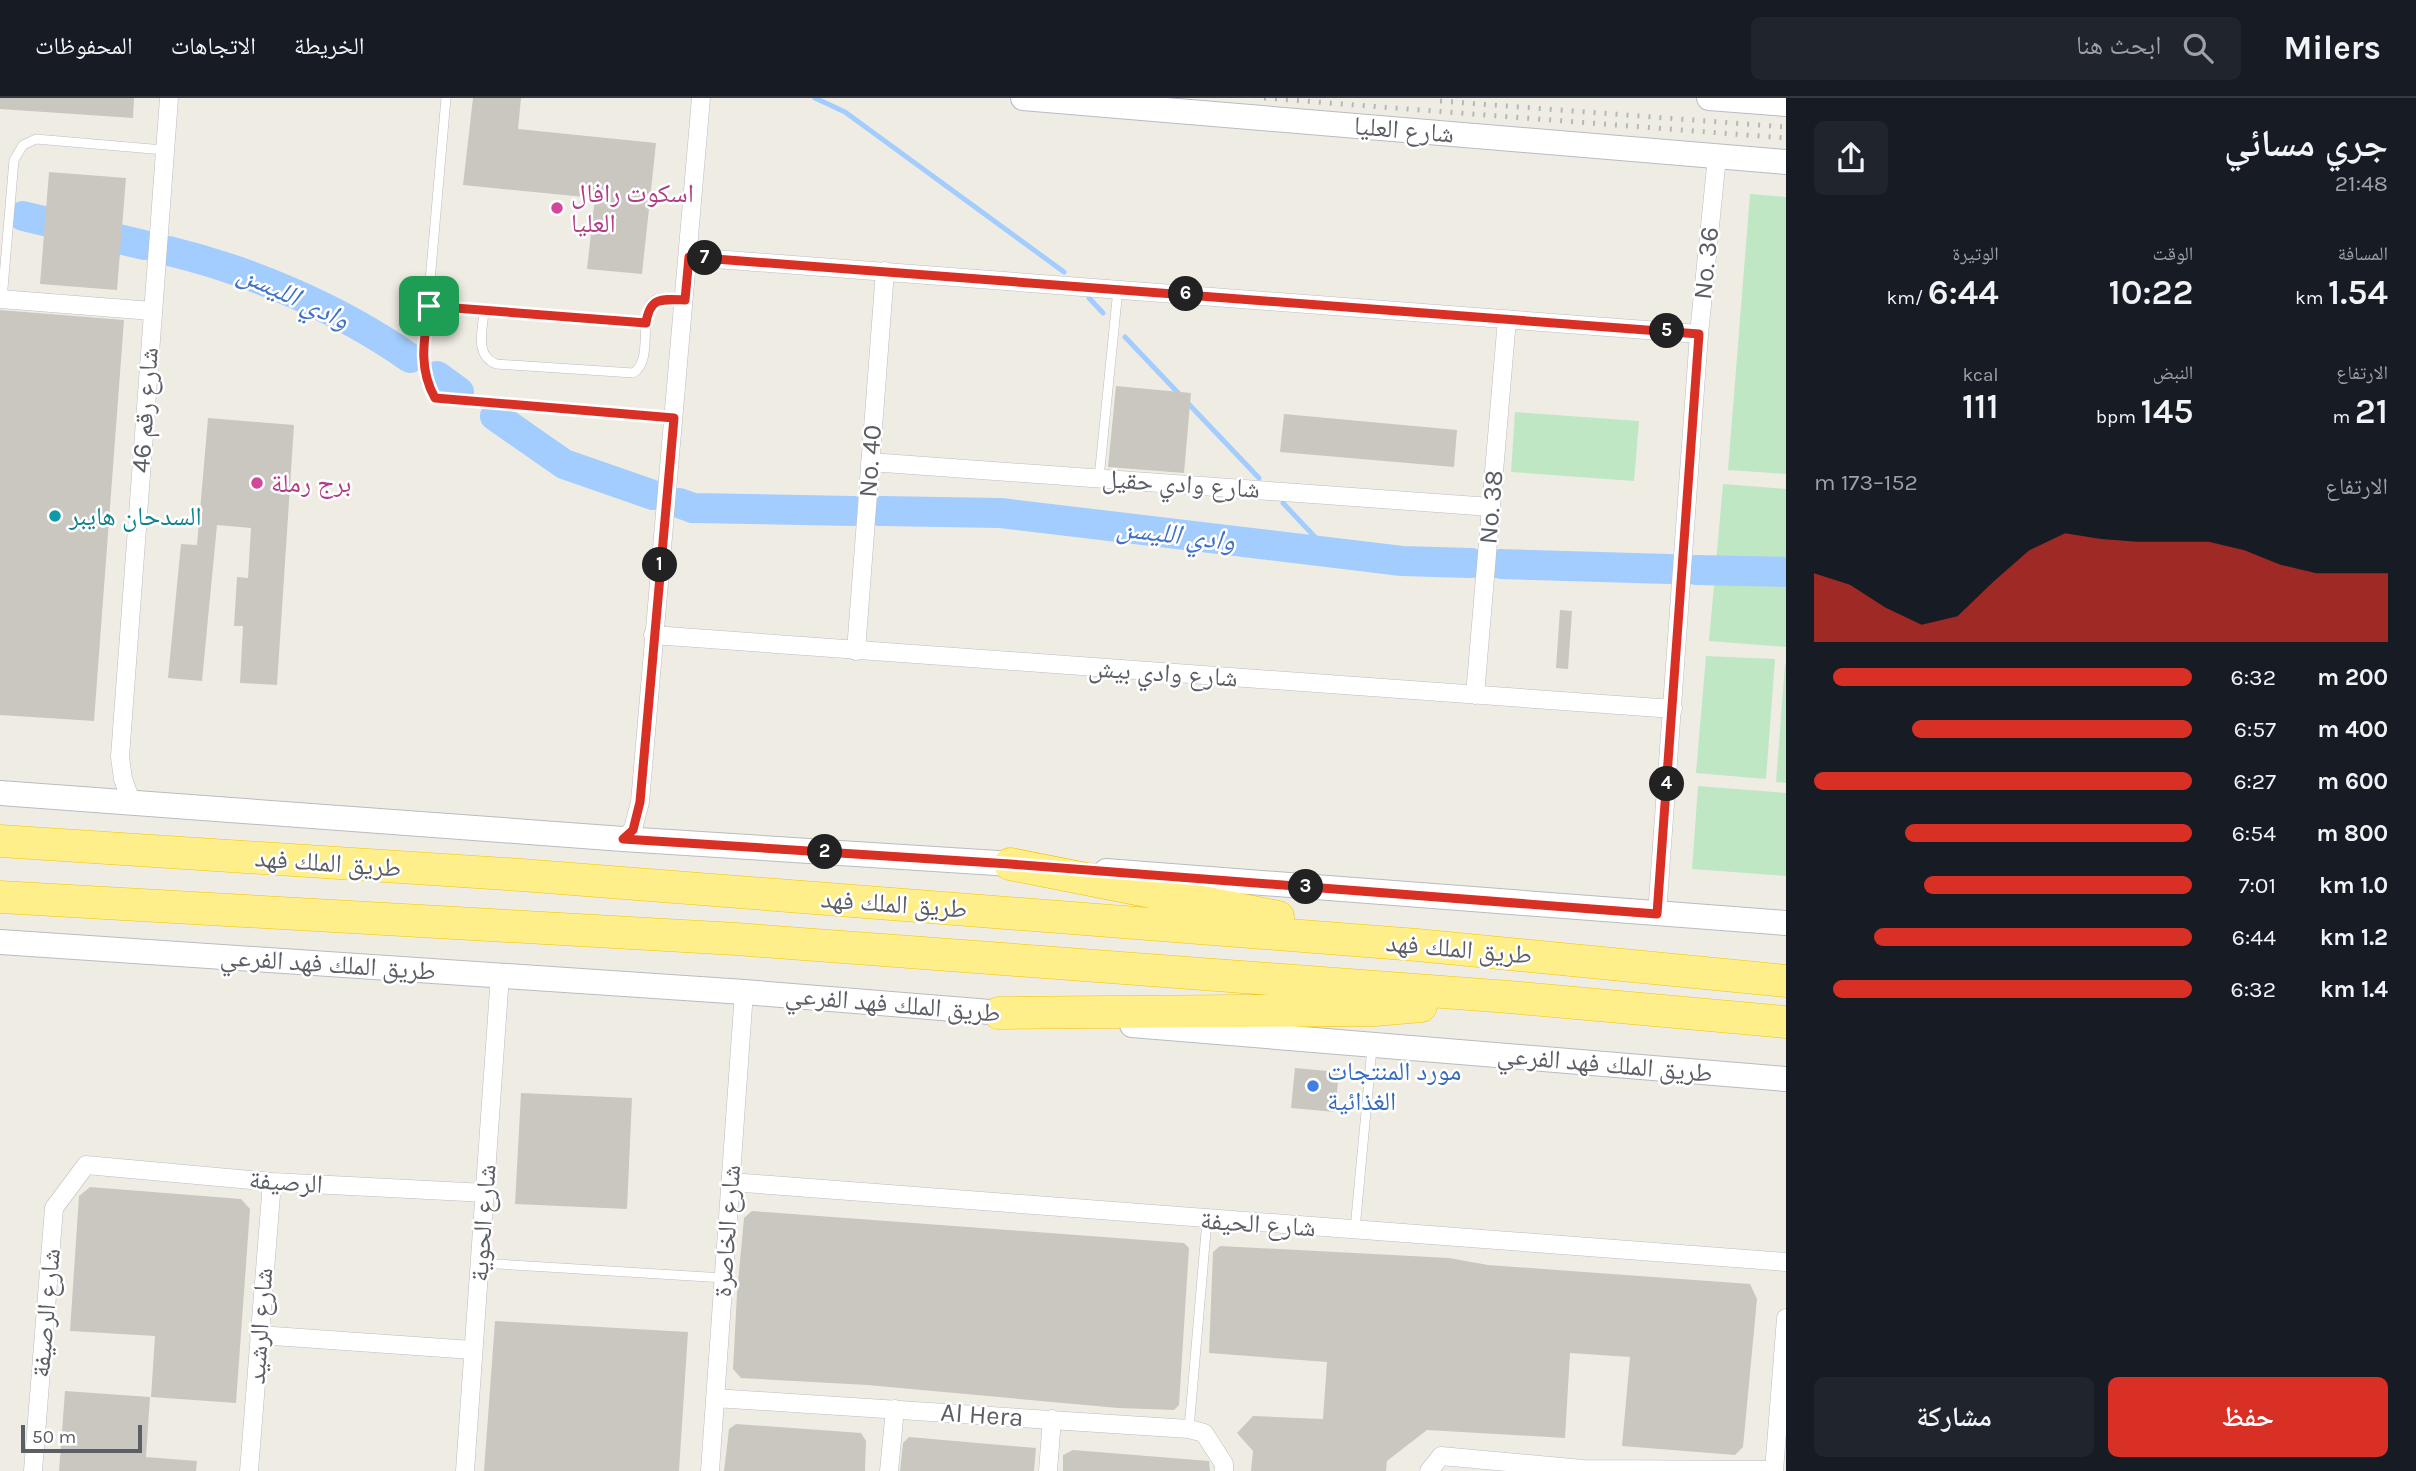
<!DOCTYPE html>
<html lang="ar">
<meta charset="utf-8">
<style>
:root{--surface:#171b24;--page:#20242c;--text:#f1f3f6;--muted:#9ea1a6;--line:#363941;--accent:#d93025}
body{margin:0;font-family:Karla,"Noto Naskh Arabic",sans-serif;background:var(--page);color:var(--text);direction:rtl;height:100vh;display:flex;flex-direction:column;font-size:26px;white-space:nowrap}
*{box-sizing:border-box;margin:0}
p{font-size:23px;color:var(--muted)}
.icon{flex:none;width:38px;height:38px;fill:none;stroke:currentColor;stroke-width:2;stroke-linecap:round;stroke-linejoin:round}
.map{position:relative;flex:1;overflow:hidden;direction:ltr}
.drawer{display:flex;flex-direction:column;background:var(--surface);width:630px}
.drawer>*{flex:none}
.scale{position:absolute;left:21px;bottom:18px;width:121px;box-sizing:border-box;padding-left:7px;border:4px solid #5b5e65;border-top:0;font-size:19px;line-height:24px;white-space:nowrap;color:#5b5e65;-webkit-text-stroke:5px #fff;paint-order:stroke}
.pin{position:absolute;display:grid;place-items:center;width:60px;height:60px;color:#fff;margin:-30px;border-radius:14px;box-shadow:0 4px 10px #0006}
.km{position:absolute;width:35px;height:35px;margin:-18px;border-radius:50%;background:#222;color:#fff;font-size:19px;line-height:35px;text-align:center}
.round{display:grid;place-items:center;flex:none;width:74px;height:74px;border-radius:10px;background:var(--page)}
.head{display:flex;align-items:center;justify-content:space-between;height:119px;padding:0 28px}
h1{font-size:38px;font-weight:600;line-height:52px}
.stats{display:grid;grid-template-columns:repeat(3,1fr);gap:10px;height:119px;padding:7px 28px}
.stats div{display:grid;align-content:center}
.stats b{font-size:35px;font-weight:600}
.stats small{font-size:19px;font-weight:400}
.stats p{font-size:19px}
.chart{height:196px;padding:14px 28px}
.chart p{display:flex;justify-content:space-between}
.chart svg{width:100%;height:126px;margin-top:7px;fill:var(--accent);opacity:.7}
.primary-button{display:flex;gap:14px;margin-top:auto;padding:14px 28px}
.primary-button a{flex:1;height:80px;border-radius:10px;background:var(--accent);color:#fff;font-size:28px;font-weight:600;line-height:80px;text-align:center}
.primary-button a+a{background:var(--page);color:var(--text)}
ul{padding:0 28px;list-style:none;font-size:23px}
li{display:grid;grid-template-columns:112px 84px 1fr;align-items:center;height:52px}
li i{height:18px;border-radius:9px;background:var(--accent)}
header{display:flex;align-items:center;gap:42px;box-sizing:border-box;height:98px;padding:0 35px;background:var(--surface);border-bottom:2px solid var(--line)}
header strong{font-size:33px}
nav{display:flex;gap:38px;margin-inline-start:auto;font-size:24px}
.search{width:490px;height:63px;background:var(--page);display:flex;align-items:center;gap:18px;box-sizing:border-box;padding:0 24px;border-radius:10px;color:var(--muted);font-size:26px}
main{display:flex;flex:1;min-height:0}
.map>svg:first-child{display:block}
</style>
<header>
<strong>Milers</strong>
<div class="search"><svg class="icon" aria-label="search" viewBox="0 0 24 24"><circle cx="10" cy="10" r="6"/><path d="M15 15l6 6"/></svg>ابحث هنا</div>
<nav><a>الخريطة</a><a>الاتجاهات</a><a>المحفوظات</a></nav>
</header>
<main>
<section class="drawer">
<div class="head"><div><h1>جري مسائي</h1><p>21:48</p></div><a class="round"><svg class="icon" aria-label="share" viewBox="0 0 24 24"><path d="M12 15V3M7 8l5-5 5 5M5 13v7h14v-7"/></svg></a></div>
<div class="stats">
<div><p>المسافة</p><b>1.54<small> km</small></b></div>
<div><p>الوقت</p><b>10:22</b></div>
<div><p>الوتيرة</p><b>6:44<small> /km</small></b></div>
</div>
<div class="stats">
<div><p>الارتفاع</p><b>21<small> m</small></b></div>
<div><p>النبض</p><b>145<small> bpm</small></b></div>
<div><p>kcal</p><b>111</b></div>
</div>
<div class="chart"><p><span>الارتفاع</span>152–173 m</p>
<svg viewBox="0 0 160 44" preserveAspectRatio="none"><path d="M0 44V20L10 24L20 32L30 38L40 35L50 23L60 12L70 6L80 8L90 9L100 9L110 9L120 12L130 17L140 20L150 20L160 20V44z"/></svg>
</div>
<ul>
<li><b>200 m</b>6:32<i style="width:95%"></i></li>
<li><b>400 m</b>6:57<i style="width:74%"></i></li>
<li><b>600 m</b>6:27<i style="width:100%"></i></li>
<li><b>800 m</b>6:54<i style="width:76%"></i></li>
<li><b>1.0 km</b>7:01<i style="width:71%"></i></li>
<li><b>1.2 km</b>6:44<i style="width:84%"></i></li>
<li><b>1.4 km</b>6:32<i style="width:95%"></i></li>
</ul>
<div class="primary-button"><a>حفظ</a><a>مشاركة</a></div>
</section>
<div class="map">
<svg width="1786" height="1373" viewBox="0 0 1786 1373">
<rect width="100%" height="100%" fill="#efede3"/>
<path fill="#bfe7c4" d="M1750 96 1786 99V376L1728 372Z
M1515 314 1639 323 1634 383 1511 374Z
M1723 386 1786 391V549L1709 543Z
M1706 558 1775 561 1766 681 1696 675Z
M1785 566H1786V685L1776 684Z
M1698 688 1786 695V778L1692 771Z"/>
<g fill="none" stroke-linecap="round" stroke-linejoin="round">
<path stroke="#a3ccff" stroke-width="5" d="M815 0 845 14 1064 174
M1089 200 1103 215
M1125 239 1259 380
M1283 405 1330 455"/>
<path stroke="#a3ccff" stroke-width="30" d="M23 118 144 147
M169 153C252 173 340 211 410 260
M437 278 459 294
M495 318 564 366 653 397
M679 405 693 410 853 413
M880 413 1001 415 1402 463 1471 465
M1501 466 1669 471
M1696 472 1786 474"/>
</g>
<path fill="#cac7c0" d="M0 0H134L133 20 0 11Z
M473 0H521L518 31 656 45 642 176 587 171 595 100 463 87Z
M49 74 126 80 117 192 40 186Z
M0 212 124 222 94 623 0 617Z
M1116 288 1191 295 1184 375 1108 369Z
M1284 316 1457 332 1454 369 1280 354Z
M208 320 294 327 277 587 240 585 243 528H234L237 479 248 480 251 430 217 427 202 583 168 580 181 446 197 447Z
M1560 512 1572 513 1568 571 1556 570Z
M1295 970 1339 974 1335 1014 1291 1010Z
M521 995 632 1000 627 1111 515 1106Z
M90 1089 241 1101 250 1111 236 1305 151 1299 155 1238 70 1233 79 1098Z
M752 1113 1184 1145 1189 1150 1179 1307 1174 1312 1118 1310 867 1287 741 1280 733 1271 737 1195 744 1120Z
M1220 1148 1449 1160 1488 1167 1750 1186 1757 1201 1743 1349 1735 1357 1622 1348 1630 1259 1570 1255 1565 1340 1427 1332 1387 1363 1386 1373H1251L1253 1353 1237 1335 1253 1318 1323 1321 1327 1264 1209 1255 1213 1154Z
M495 1223 688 1234 679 1373H484Z
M65 1293 150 1299 146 1359 197 1363 196 1373H59Z
M736 1326 861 1335 866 1343 865 1373H724L729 1331Z
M909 1339 1036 1350 1034 1373H900L903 1345Z
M1073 1352 1209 1363 1210 1373H1063V1357Z"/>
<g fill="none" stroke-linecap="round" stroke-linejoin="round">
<defs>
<path id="lane" d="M446 0 423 263 425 282 435 300 674 320
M2 202 14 62 23 47 36 41 164 52
M429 208 484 212C483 232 474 257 496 266L633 275C656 262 635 208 657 201 665 199 677 201 685 202
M484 212 646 225
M1099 380 1118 191
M1355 1131 1372 950
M481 1165 724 1180
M1189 1331 1207 1122"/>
<path id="street" d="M689 159 1699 236
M0 201 152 213
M870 364 1491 409
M653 537 1673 611
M856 553 885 173
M1475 597 1507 221
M132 706 123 681 120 659 169 0
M623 741 633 731 640 704 701 0
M1657 816 1699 236 1717 59
M731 1084 1786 1164
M259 1237 472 1252
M715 1300 1189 1331 1204 1335 1224 1366V1373
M33 1373 54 1110 86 1067 272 1084 486 1095
M249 1373 272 1084
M465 1373 500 877
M710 1373 744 894
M889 1373 895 1311
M1048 1373 1052 1321
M1429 1373 1441 1358 1583 1371 1774 1372
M1774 1373 1786 1220"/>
<path id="secondary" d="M1023 0 1786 64
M1709 0 1786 6
M0 695 623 741 1028 767
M1106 773 1786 825
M0 844 744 894 1015 916
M1132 927 1786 981"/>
<path id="highway" d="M0 743 521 777 1417 847 1786 883
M1010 766 1278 819
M0 799 736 841 1509 899 1786 924
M999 915 1375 912 1421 908"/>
</defs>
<use href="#lane" stroke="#bbbcc3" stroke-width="10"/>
<use href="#street" stroke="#bbbcc3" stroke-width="19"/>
<use href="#secondary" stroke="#b9bbc2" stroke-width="26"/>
<use href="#highway" stroke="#f2c300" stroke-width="33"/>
<use href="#lane" stroke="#fff" stroke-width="9"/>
<use href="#street" stroke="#fff" stroke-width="18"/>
<use href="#secondary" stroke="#fff" stroke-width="24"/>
<use href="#highway" stroke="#ffef8a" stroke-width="32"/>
<path stroke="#b6b7b8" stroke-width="5" stroke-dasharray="2 9" stroke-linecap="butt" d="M1264 0 1786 40
M1440 3 1786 29"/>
</g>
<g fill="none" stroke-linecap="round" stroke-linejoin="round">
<defs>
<path id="route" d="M689 159 1699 236 1657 816 1010 766 623 741 633 732 640 704 674 320 435 300C418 270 424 241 429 208L646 225C650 199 661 201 685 202Z"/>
</defs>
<use href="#route" stroke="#fff" stroke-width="14"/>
<use href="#route" stroke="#d93025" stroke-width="9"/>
</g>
<g fill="#d1479c" stroke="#fff" stroke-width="2.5">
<circle cx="557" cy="110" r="7"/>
<circle cx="257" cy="385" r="7"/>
</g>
<circle fill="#0f9aa8" stroke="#fff" stroke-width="2.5" cx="55" cy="418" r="7"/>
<circle fill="#3f7fe0" stroke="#fff" stroke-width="2.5" cx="1313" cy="988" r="7"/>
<g text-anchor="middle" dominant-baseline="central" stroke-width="5" stroke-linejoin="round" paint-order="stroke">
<g font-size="26" fill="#5b5e65" stroke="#fff">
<text transform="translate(1404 32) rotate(5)">شارع العليا</text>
<text transform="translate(1706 165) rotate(-84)">No. 36</text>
<text transform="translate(145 312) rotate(-86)">شارع رقم 46</text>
<text transform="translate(870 363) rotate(-86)">No. 40</text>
<text transform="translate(1181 386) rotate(4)">شارع وادي حقيل</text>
<text transform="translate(1491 409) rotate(-85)">No. 38</text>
<text transform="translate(1163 575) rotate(4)">شارع وادي بيش</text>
<text transform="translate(328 765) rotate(4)">طريق الملك فهد</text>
<text transform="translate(894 806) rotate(4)">طريق الملك فهد</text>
<text transform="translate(1459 851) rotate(5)">طريق الملك فهد</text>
<text transform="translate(328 866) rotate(4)">طريق الملك فهد الفرعي</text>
<text transform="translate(893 906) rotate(5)">طريق الملك فهد الفرعي</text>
<text transform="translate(1605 966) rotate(5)">طريق الملك فهد الفرعي</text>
<text transform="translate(286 1084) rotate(4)">الرصيفة</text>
<text transform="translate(483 1125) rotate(-86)">شارع الحوية</text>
<text transform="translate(1258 1126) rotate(4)">شارع الحيفة</text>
<text transform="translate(727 1133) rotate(-86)">شارع الخاصرة</text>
<text transform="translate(46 1215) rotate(-85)">شارع الرصيفة</text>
<text transform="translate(260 1228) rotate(-86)">شارع الرشيد</text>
<text transform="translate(982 1317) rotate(4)">Al Hera</text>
</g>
<g font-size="26" fill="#b23c85" stroke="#fff" text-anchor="start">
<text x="571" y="95">اسكوت رافال<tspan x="571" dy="30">العليا</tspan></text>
<text x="271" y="385">برج رملة</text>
</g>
<g font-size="26" fill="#0d838f" stroke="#fff" text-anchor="start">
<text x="69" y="418">السدحان هايبر</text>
</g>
<g font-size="26" fill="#366cbe" stroke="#fff" text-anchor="start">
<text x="1327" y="973">مورد المنتجات<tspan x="1327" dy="30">الغذائية</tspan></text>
</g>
<g font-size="28" font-style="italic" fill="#4172c7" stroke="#fff">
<text transform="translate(294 198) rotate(25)">وادي الليسن</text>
<text transform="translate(1176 436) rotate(7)">وادي الليسن</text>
</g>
</g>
</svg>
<div class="scale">50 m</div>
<div class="pin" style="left:429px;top:208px;background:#1e9e55"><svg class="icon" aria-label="arrive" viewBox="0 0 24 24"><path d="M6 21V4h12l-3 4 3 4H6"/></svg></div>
<b class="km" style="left:660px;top:467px">1</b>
<b class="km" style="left:825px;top:754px">2</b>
<b class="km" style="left:1306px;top:789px">3</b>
<b class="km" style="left:1667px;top:686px">4</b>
<b class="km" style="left:1667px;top:233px">5</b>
<b class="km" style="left:1186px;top:196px">6</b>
<b class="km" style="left:705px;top:160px">7</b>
</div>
</main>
